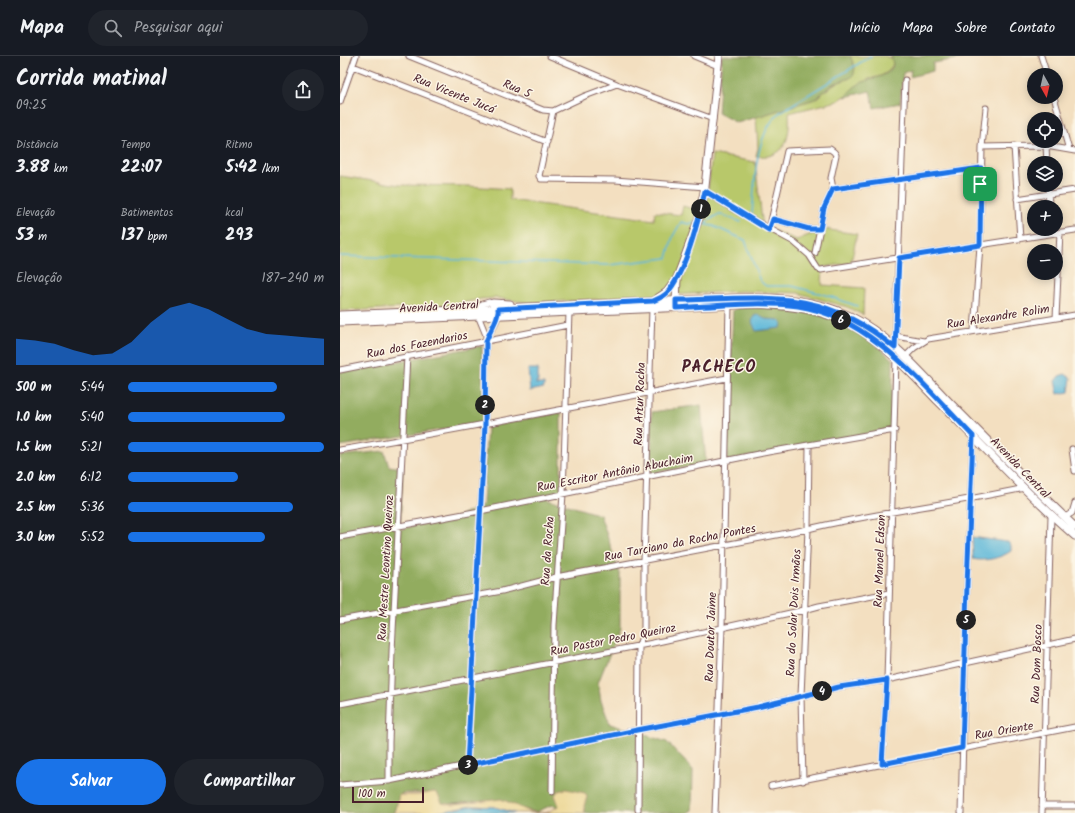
<!DOCTYPE html>
<html lang="pt">
<meta charset="utf-8">
<style>
:root{--surface:#171b24;--page:#20242c;--text:#f1f3f6;--muted:#9ea1a6;--line:#363941;--accent:#1a73e8}
body{margin:0;font-family:Kalam,sans-serif;background:var(--page);color:var(--text);height:100vh;display:flex;flex-direction:column;font-size:15px;white-space:nowrap}
*{box-sizing:border-box;margin:0}
p{font-size:13px;color:var(--muted)}
.icon{flex:none;width:22px;height:22px;fill:none;stroke:currentColor;stroke-width:2;stroke-linecap:round;stroke-linejoin:round}
.map{position:relative;flex:1;overflow:hidden}
.side{display:flex;flex-direction:column;background:var(--surface);width:340px}
.side>*{flex:none}
.needle{width:26px;rotate:172deg}
.buttons{position:absolute;left:687px;top:12px;display:grid;gap:8px}
.buttons a{display:grid;place-items:center;width:36px;height:36px;border-radius:50%;background:var(--surface);box-shadow:0 2px 10px #0003;font-size:20px}
.scale{position:absolute;left:12px;bottom:10px;width:72px;box-sizing:border-box;padding-left:4px;border:2px solid #4a1f2b;border-top:0;font-size:11px;line-height:14px;white-space:nowrap;color:#4a1f2b;-webkit-text-stroke:3px #fcf5e5;paint-order:stroke}
.pin{position:absolute;display:grid;place-items:center;width:34px;height:34px;color:#fff;margin:-17px;border-radius:8px;box-shadow:0 2px 6px #0006}
.km{position:absolute;width:20px;height:20px;margin:-10px;border-radius:50%;background:#222;color:#fff;font-size:11px;line-height:20px;text-align:center}
.round{display:grid;place-items:center;flex:none;width:42px;height:42px;border-radius:21px;background:var(--page)}
.overview{display:flex;align-items:center;justify-content:space-between;height:68px;padding:0 16px}
h1{font-size:22px;font-weight:700;line-height:30px}
.metrics{display:grid;grid-template-columns:repeat(3,1fr);gap:6px;height:68px;padding:4px 16px}
.metrics div{display:grid;align-content:center}
.metrics b{font-size:17px;font-weight:700}
.metrics small{font-size:11px;font-weight:400}
.metrics p{font-size:11px}
.chart{height:112px;padding:8px 16px}
.chart p{display:flex;justify-content:space-between}
.chart svg{width:100%;height:72px;margin-top:4px;fill:var(--accent);opacity:.7}
.primary-button{display:flex;gap:8px;margin-top:auto;padding:8px 16px}
.primary-button a{flex:1;height:46px;border-radius:24px;background:var(--accent);color:#fff;font-size:16px;font-weight:700;line-height:46px;text-align:center}
.primary-button a+a{background:var(--page);color:var(--text)}
ul{padding:0 16px;list-style:none;font-size:13px}
li{display:grid;grid-template-columns:64px 48px 1fr;align-items:center;height:30px}
li i{height:10px;border-radius:5px;background:var(--accent)}
header{display:flex;align-items:center;gap:24px;box-sizing:border-box;height:56px;padding:0 20px;background:var(--surface);border-bottom:1px solid var(--line)}
header strong{font-size:19px}
nav{display:flex;gap:22px;margin-inline-start:auto;font-size:14px}
.search{width:280px;height:36px;background:var(--page);display:flex;align-items:center;gap:10px;box-sizing:border-box;padding:0 14px;border-radius:22px;color:var(--muted);font-size:15px}
main{display:flex;flex:1;min-height:0}
.map>svg:first-child{display:block}
</style>
<header>
<strong>Mapa</strong>
<div class="search"><svg class="icon" aria-label="search" viewBox="0 0 24 24"><circle cx="10" cy="10" r="6"/><path d="M15 15l6 6"/></svg>Pesquisar aqui</div>
<nav><a>Início</a><a>Mapa</a><a>Sobre</a><a>Contato</a></nav>
</header>
<main>
<section class="side">
<div class="overview"><div><h1>Corrida matinal</h1><p>09:25</p></div><a class="round"><svg class="icon" aria-label="share" viewBox="0 0 24 24"><path d="M12 15V3M7 8l5-5 5 5M5 13v7h14v-7"/></svg></a></div>
<div class="metrics">
<div><p>Distância</p><b>3.88<small> km</small></b></div>
<div><p>Tempo</p><b>22:07</b></div>
<div><p>Ritmo</p><b>5:42<small> /km</small></b></div>
</div>
<div class="metrics">
<div><p>Elevação</p><b>53<small> m</small></b></div>
<div><p>Batimentos</p><b>137<small> bpm</small></b></div>
<div><p>kcal</p><b>293</b></div>
</div>
<div class="chart"><p><span>Elevação</span>187–240 m</p>
<svg viewBox="0 0 160 44" preserveAspectRatio="none"><path d="M0 44V28L10 29L20 31L30 35L40 38L50 37L60 30L70 18L80 9L90 6L100 10L110 16L120 22L130 25L140 26L150 27L160 28V44z"/></svg>
</div>
<ul>
<li><b>500 m</b>5:44<i style="width:76%"></i></li>
<li><b>1.0 km</b>5:40<i style="width:80%"></i></li>
<li><b>1.5 km</b>5:21<i style="width:100%"></i></li>
<li><b>2.0 km</b>6:12<i style="width:56%"></i></li>
<li><b>2.5 km</b>5:36<i style="width:84%"></i></li>
<li><b>3.0 km</b>5:52<i style="width:70%"></i></li>
</ul>
<div class="primary-button"><a>Salvar</a><a>Compartilhar</a></div>
</section>
<div class="map">
<svg width="735" height="757" viewBox="0 0 735 757">
<rect width="100%" height="100%" fill="#fcf5e5"/>
<filter id="ink" filterUnits="userSpaceOnUse"><feTurbulence type="fractalNoise" baseFrequency=".025" numOctaves="2"/><feDisplacementMap in="SourceGraphic" scale="8" xChannelSelector="R" yChannelSelector="G"/><feConvolveMatrix kernelMatrix="1 2 1 2 8 2 1 2 1" color-interpolation-filters="sRGB"/></filter>
<filter id="wash" filterUnits="userSpaceOnUse"><feTurbulence type="fractalNoise" baseFrequency=".012" numOctaves="4" result="noise"/><feDisplacementMap in="SourceGraphic" scale="16" xChannelSelector="R" yChannelSelector="G"/><feGaussianBlur stdDeviation="0.9" result="paint"/><feColorMatrix in="noise" values="0 0 0 0 0 0 0 0 0 0 0 0 0 0 0 0 0 1.4 0 .05"/><feComposite in="paint" operator="in"/></filter>
<g filter="url(#wash)">
<rect width="100%" height="100%" fill="#f3dfc0"/>
<path fill="#b8c86b" stroke="#81744b" d="M510 0H547L548 2 551 1 553 8 549 15 541 20 529 23 498 45 449 57C450 72 449 94 432 99 428 101 421 100 416 100L418 92 416 61 475 43 494 28 510 22 515 11Z
M372 98 415 106 423 172 432 174 457 184 483 173 517 178 511 207 483 211 482 229 524 232 523 259 507 251 458 237 402 235 189 247 157 242 141 243 108 250 0 255V120L60 129 128 130 170 133V144L314 164 315 156 341 159 343 150 363 156 367 144Z"/>
<path fill="#92ac5f" stroke="#6e6645" d="M382 0H510L515 11 514 18 510 22 493 28 475 43 397 67 378 57Z
M551 0H624L623 2 593 7V15L570 21 571 14 563 17 560 47 534 52 530 35 505 41C509 36 513 31 519 28 528 22 546 22 552 12 554 8 552 4 551 0Z
M433 251C446 253 460 254 473 257 504 265 530 282 553 304L552 373 387 405 393 254 398 252Z
M142 290 143 367 0 390V316Z
M361 349 366 408 311 417 312 356Z
M221 356V437L205 442 260 459 280 518V572L258 627 261 645 270 668 327 686 353 714 352 754 347 757H249L212 749 196 756 146 745 100 749 93 737H62L53 757 0 756V400L44 395 49 410 63 412 60 474 78 468 111 464 143 449 147 371Z"/>
<path fill="#eeda9e" stroke="#9c7c64" d="M226 733 245 737 247 741 244 750 245 757H175L154 751 133 750 94 757H55L59 739H78L94 736 97 737 102 747 113 749 161 743 191 756 206 757 219 750 215 739 218 735Z"/>
<path fill="#5bb7d9" stroke="#526b82" d="M417 259 422 260 425 263 439 264 442 267 441 272 416 275 412 266 414 260Z
M188 313H198V326H196V328H204V332L190 335Z
M725 318 731 322 729 336 718 338 715 325 719 320Z
M632 481 668 486 671 489V495C661 502 644 506 633 503Z
M132 750 154 751 175 757H94Z"/>
<g fill="none" stroke-linecap="round" stroke-linejoin="round">
<path stroke="#5bb7d9" stroke-width="1.5" d="M412 158C415 126 414 80 439 57L531 0
M362 168 373 170 405 184 420 225 426 230H452L486 239 517 250
M363 168 379 158 401 166
M0 200 269 209 327 202 333 180 341 166 349 168 354 166"/>
</g>
</g>
<g filter="url(#ink)">
<g fill="none" stroke-linecap="round" stroke-linejoin="round">
<defs>
<path id="minor" d="M69 0 203 54 213 55 245 40 277 28
M210 0 277 28 373 63
M354 0 378 10
M701 0 707 19
M13 10 207 86
M714 41 729 94
M0 46 16 0
M213 55 199 120 201 123 275 124 365 131
M674 90 680 183
M706 90 707 107
M642 91 706 90 735 95
M708 129 709 151
M493 133 641 112
M365 135 395 154 454 186 469 199 478 213 481 214 735 174
M677 143 735 134
M433 163 469 173H480
M429 174 447 95 490 93 494 96 496 99 491 122 493 133 484 152 475 197
M716 262 720 176
M634 275 640 189 642 91 646 52
M555 280 584 285
M146 286C149 276 158 265 159 256
M555 291 565 24
M565 301 574 292 588 283 735 259
M0 314 228 269
M732 393 735 415
M0 394C129 372 258 346 387 322
M725 461 732 457 735 447
M0 481 140 455 428 396 555 374
M0 564 162 535 216 521 468 473C539 456 612 448 684 432
M0 648 313 587 464 554 479 550 549 537
M127 709 145 369 146 279 137 257 142 248 149 246 155 249
M542 709 547 624 556 302
M49 725V687L52 595 67 300
M463 725 461 640 468 473 469 390
M0 729 49 725 297 674 418 651 499 631 547 624 735 583
M431 730 735 671
M212 736 214 569 223 438 229 256
M702 750H735
M298 754 299 589 304 575V504L312 253
M375 757 382 572 389 249
M621 757 627 529 633 380
M702 757 711 460"/>
<path id="major" d="M315 244 327 236 337 222 359 162 365 131 379 0
M153 247 170 248
M336 248 337 222
M0 259 397 242C436 241 474 243 510 260 551 280 581 317 612 349 653 390 693 431 735 471
M0 266 417 248C448 250 477 252 506 266 542 284 569 315 597 344 643 389 686 438 735 480"/>
</defs>
<use href="#minor" stroke="#85625f" stroke-width="7"/>
<use href="#major" stroke="#85625f" stroke-width="9"/>
<use href="#minor" stroke="#fff" stroke-width="5"/>
<use href="#major" stroke="#fff" stroke-width="7"/>
</g>
</g>
<g fill="none" stroke-linecap="round" stroke-linejoin="round" filter="url(#ink)">
<defs>
<path id="route" d="M641 112 640 189 559 202 555 292C485 233 430 241 345 244H336V252C376 250 418 245 458 250 531 261 584 330 633 380L627 529 622 692 542 708 547 624 499 631 418 651 297 674 127 709 145 369 146 286C149 276 160 260 158 253L313 245C318 243 323 241 327 237 346 216 359 162 365 135L429 174 433 163 469 173H480L484 152 493 133Z"/>
</defs>
<use href="#route" stroke="#fff" stroke-width="8"/>
<use href="#route" stroke="#1a73e8" stroke-width="5"/>
</g>
<g text-anchor="middle" dominant-baseline="central" stroke-width="3" stroke-linejoin="round" paint-order="stroke">
<g font-size="12" fill="#4a1f2b" stroke="#fcf5e5">
<text transform="translate(177 33) rotate(23)">Rua 5</text>
<text transform="translate(114 38) rotate(22)">Rua Vicente Jucá</text>
<text transform="translate(99 251) rotate(-3)">Avenida Central</text>
<text transform="translate(658 261) rotate(-9)">Rua Alexandre Rolim</text>
<text transform="translate(77 289) rotate(-11)">Rua dos Fazendarios</text>
<text transform="translate(300 348) rotate(-88)">Rua Artur Rocha</text>
<text transform="translate(680 412) rotate(46)">Avenida Central</text>
<text transform="translate(275 417) rotate(-11)">Rua Escritor Antônio Abuchaim</text>
<text transform="translate(340 487) rotate(-11)">Rua Tarciano da Rocha Pontes</text>
<text transform="translate(208 495) rotate(-86)">Rua da Rocha</text>
<text transform="translate(540 505) rotate(-88)">Rua Manoel Edson</text>
<text transform="translate(46 512) rotate(-87)">Rua Mestre Leontino Queiroz</text>
<text transform="translate(454 557) rotate(-87)">Rua do Solar Dois Irmãos</text>
<text transform="translate(371 581) rotate(-88)">Rua Doutor Jaime</text>
<text transform="translate(273 584) rotate(-11)">Rua Pastor Pedro Queiroz</text>
<text transform="translate(697 608) rotate(-88)">Rua Dom Bosco</text>
<text transform="translate(664 675) rotate(-10)">Rua Oriente</text>
</g>
<g font-size="16" font-weight="bold" letter-spacing="1" fill="#4a1f2b" stroke="#fcf5e5">
<text x="379" y="311">PACHECO</text>
</g>
</g>
</svg>
<div class="buttons">
<a><svg class="needle" viewBox="-14 -14 28 28"><path d="M0-13l5 13h-10z" fill="#e53935"/><path d="M0 13l5-13h-10z" fill="#9ea1a6"/></svg></a>
<a><svg class="icon" aria-label="locate" viewBox="0 0 24 24"><circle cx="12" cy="12" r="6"/><path d="M12 2v4M12 18v4M2 12h4M18 12h4"/></svg></a>
<a><svg class="icon" aria-label="layers" viewBox="0 0 24 24"><path d="M12 4l9 5-9 5-9-5zM3 14l9 5 9-5"/></svg></a>
<a>+</a>
<a>−</a>
</div>
<div class="scale">100 m</div>
<div class="pin" style="left:640px;top:128px;background:#1e9e55"><svg class="icon" aria-label="arrive" viewBox="0 0 24 24"><path d="M6 21V4h12l-3 4 3 4H6"/></svg></div>
<b class="km" style="left:361px;top:153px">1</b>
<b class="km" style="left:145px;top:349px">2</b>
<b class="km" style="left:128px;top:709px">3</b>
<b class="km" style="left:482px;top:635px">4</b>
<b class="km" style="left:626px;top:564px">5</b>
<b class="km" style="left:501px;top:264px">6</b>
</div>
</main>
